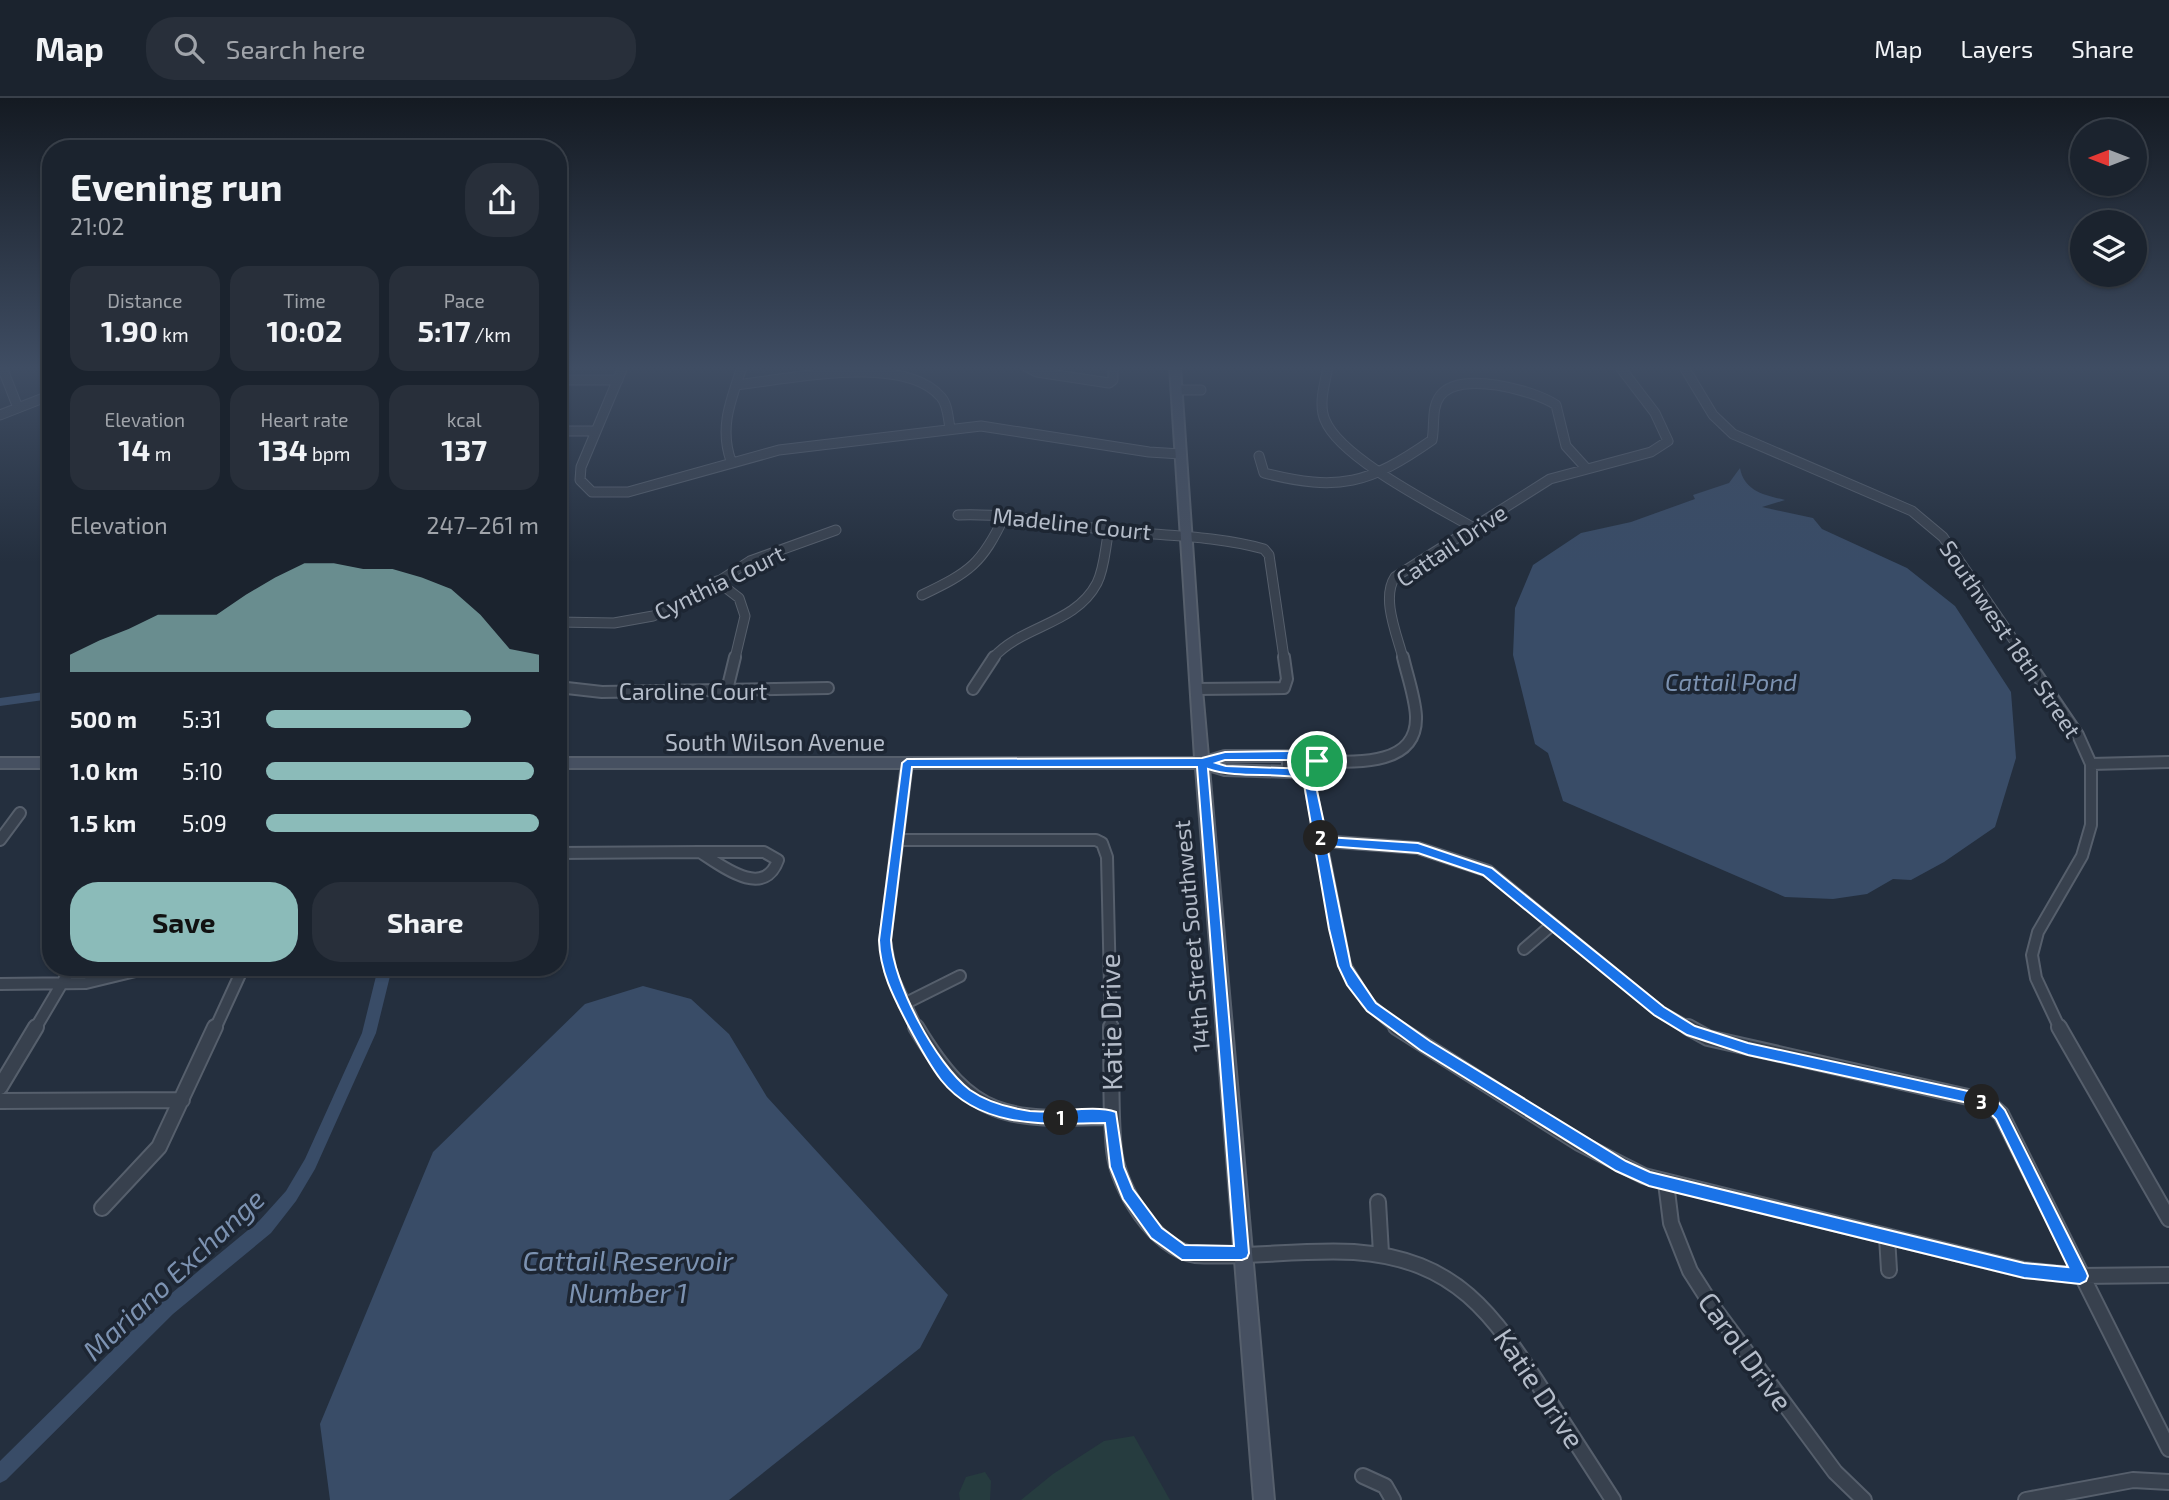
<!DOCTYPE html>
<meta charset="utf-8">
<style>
:root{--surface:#1b232e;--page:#282f3a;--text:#f1f3f6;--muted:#a0a4aa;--line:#39404a;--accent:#8bbbb9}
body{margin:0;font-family:"Exo 2",sans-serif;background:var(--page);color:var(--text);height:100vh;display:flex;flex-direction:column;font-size:26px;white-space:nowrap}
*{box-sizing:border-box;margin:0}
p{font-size:23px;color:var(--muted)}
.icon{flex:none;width:38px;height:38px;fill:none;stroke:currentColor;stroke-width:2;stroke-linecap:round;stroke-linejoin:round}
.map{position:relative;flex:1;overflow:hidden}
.sheet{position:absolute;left:42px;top:42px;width:525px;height:836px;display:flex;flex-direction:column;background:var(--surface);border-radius:28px;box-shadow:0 2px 5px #0004,0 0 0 2px var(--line)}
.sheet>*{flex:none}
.needle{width:46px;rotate:270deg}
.controls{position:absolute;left:2070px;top:21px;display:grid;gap:14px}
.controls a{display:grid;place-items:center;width:77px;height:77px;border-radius:50%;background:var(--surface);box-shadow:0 2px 5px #0004,0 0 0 2px var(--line);font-size:35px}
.pin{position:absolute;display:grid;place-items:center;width:60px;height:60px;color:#fff;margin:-30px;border:4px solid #fff;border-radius:50%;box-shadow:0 2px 7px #0007}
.km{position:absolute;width:35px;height:35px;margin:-18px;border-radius:50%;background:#222;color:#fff;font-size:19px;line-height:35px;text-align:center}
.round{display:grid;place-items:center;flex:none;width:74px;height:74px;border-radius:28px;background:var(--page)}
.headline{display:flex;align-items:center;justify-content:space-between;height:119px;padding:0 28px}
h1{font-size:38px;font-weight:700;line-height:52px}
.figures{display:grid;grid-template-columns:repeat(3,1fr);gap:10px;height:119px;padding:7px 28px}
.figures div{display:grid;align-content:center;border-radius:18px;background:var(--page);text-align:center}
.figures b{font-size:30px;font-weight:700}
.figures small{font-size:19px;font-weight:400}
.figures p{font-size:19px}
.chart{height:196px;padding:14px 28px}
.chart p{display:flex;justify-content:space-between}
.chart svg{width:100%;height:126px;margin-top:7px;fill:var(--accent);opacity:.7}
.button{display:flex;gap:14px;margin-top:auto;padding:14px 28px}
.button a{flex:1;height:80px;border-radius:28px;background:var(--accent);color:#111;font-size:28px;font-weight:700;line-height:80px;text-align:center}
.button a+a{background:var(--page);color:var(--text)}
ul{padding:0 28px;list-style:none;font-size:23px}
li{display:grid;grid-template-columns:112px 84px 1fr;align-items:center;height:52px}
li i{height:18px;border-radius:9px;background:var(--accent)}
header{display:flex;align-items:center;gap:42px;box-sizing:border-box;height:98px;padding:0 35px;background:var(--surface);border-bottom:2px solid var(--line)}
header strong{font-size:33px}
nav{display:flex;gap:38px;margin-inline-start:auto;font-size:24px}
.search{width:490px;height:63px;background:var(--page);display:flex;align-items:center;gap:18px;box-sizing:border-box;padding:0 24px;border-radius:28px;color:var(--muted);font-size:26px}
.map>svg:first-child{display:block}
</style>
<header>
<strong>Map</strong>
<div class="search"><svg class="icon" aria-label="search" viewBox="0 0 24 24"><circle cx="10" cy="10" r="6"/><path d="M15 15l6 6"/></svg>Search here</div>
<nav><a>Map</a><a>Layers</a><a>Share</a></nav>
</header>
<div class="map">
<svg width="2169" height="1402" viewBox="0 0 2169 1402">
<rect width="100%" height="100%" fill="#242f3e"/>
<path fill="#263c3f" d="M1134 1338 1170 1402H1021L1053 1376 1104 1343Z
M985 1374 991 1383 990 1402H960L959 1395 966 1379Z"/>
<path fill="#394c67" d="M1740 370C1744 393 1764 397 1785 402L1762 409 1813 420 1822 431 1907 470 1955 508 2011 594 2016 660 1995 729 1944 764 1911 782 1893 781 1867 796 1833 801 1785 799 1563 703 1548 655 1535 646 1513 557 1515 510 1533 467 1581 435 1631 424 1695 401 1693 397 1729 385Z
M643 888 691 901 729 936 767 999 948 1197 920 1250 729 1402H330L320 1326 433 1054 585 906Z"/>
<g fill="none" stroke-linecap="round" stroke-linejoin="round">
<path fill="#394c67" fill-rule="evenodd" d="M51 593V601L0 608V600Z
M378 870H392L376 935 315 1071 296 1103 271 1135 173 1216 6 1382 0 1385V1363L161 1204 259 1123 286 1093 305 1061 362 935Z"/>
<defs>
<path id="street-far2" d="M2 269 18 310
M623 269 581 369 580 382 592 394H628L779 352 981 328 1149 354 1181 356
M1027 269 1037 274 1109 285 1113 282V269
M1328 269C1325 285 1318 306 1325 322 1340 360 1436 408 1472 429
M1684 269 1713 317 1733 336 1912 413 1943 439 2026 560
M558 282H618
M737 287C788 281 904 255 941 299 948 307 948 320 950 330
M1177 292H1201
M0 317 51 297
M558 333H595
M1259 358 1264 375C1339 394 1369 386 1432 342 1435 328 1431 310 1440 298 1459 272 1534 292 1556 307L1566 348 1586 370
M731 363C719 329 731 302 742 269
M958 417C1009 415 1058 426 1108 432 1161 438 1213 437 1264 451L1269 457 1284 560
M717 483 739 500 745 518 735 560
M922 497C970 474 982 466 1005 417
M558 524 614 525 653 518 688 503 750 463 836 432
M993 560C1022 527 1075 527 1097 485 1105 469 1105 449 1109 432
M1403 560C1397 537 1381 500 1395 479L1550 381 1651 354 1668 343 1655 315 1620 269"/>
<path id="street-far1" d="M2025 559 2078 637 2091 666V727L2082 758 2038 834 2032 857 2036 880 2060 931
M558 589 602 594 828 590
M973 591 994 559
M1196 591 1284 590 1287 581 1284 559
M727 592 735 559
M1300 654C1310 657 1315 659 1317 670L1312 676H1297L1288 669V661Z
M1316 663C1352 664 1418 670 1416 618 1415 599 1407 577 1403 559
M907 665 885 843 891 876 917 931
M1202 665 1225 672 1292 674
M1202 665 1225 658H1291
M2091 666 2169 664
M1308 677 1345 867 1367 904 1398 931
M0 742 20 715
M898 742H1096L1102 745 1107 759 1111 931
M1322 743 1418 750 1488 773 1659 913 1691 931
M700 754H764L778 762C764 801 723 769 700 754Z
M558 755 700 754
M1524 851 1553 826
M0 886 86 885 148 870
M904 906 960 878
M35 931 71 870
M215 931 243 870"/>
<path id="street" d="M916 929C973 1024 1007 1022 1111 1019
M1111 929C1112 970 1110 1012 1114 1052 1118 1091 1155 1150 1195 1157 1248 1160 1301 1151 1354 1154 1457 1161 1493 1216 1544 1295 1567 1331 1590 1366 1613 1402
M1396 929 1579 1045 1644 1078 2024 1172 2080 1178 2169 1177
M1688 929 1708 940 1968 999 1993 1009 2001 1016 2169 1351
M2059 929 2169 1121
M0 989 36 929
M0 1003 182 1002
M1666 1085 1671 1125 1690 1173 1713 1209 1835 1374 1864 1402
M1378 1104 1381 1155
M102 1110 159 1049 215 929
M1887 1139 1889 1172
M1363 1378 1385 1388 1393 1402
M2026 1402 2133 1382 2169 1384"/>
<path id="secondary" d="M1170 269H1180L1202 591 1274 1402H1254L1196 670H558V660H1195Z
M0 660H51V670H0Z"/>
</defs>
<use href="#street-far2" stroke="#565f6c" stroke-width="11"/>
<use href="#street-far1" stroke="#565f6c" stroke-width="14"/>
<use href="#street" stroke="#565f6c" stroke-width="18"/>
<use href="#secondary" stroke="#565f6c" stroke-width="4"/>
<use href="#street-far2" stroke="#38414e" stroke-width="9"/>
<use href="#street-far1" stroke="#38414e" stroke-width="10"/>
<use href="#street" stroke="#38414e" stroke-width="14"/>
<use href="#secondary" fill="#465061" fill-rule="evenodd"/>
</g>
<linearGradient id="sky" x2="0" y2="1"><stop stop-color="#141a22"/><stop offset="0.58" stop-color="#3f4d63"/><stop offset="1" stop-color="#3f4d63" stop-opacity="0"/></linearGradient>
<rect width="2169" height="465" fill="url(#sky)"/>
<path fill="#1a73e8" stroke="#fff" stroke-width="2" fill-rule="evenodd" d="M1300 650 1314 654 1322 663 1321 673 1314 679 1327 739 1418 745 1492 770 1664 909 1695 928 1748 945 1968 993 1998 1004 2005 1012 2086 1173 2088 1178 2086 1183 2080 1186 2024 1180 1649 1088 1616 1073 1420 952 1367 913 1347 887 1338 868 1329 831 1303 680C1271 674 1239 681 1208 671L1249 1155 1247 1160 1242 1162H1182L1151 1140 1123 1101 1110 1069 1105 1025C1048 1026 981 1032 941 982 928 965 918 946 908 927 894 900 880 874 879 842L902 665 907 661 1202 660 1225 654 1290 653ZM1300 659 1311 664 1310 671 1226 668 1216 665 1225 662H1290ZM912 669H1197L1234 1148 1185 1147 1162 1130 1133 1091 1124 1069 1116 1014C1093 1006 1056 1016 1030 1013 1010 1010 987 1004 970 992 936 966 893 885 891 842ZM1327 748 1418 755 1483 777 1654 917 1687 937 1748 957 1968 1005 1988 1013 1996 1021 2068 1169 2024 1165 1650 1074 1626 1063 1430 943 1376 905 1351 868Z"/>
<g text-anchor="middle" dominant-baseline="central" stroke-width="7" stroke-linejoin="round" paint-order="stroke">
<g font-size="23" fill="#b4bcc9" stroke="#1d2633">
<text transform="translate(1072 425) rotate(6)">Madeline Court</text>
<text transform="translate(1451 447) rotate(-34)">Cattail Drive</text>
<text transform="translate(719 484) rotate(-26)">Cynthia Court</text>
<text transform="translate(2011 541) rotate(56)">Southwest 18th Street</text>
<text x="693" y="593">Caroline Court</text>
<text x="775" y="644">South Wilson Avenue</text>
<text transform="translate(1191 838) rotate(-95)">14th Street Southwest</text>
</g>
<g font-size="24" font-style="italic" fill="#7c92b1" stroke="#1d2633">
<text x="1731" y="583">Cattail Pond</text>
</g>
<g font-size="28" fill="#b4bcc9" stroke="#1d2633">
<text transform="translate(1110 924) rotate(-91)">Katie Drive</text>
<text transform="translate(1746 1253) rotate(54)">Carol Drive</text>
<text transform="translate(1540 1290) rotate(56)">Katie Drive</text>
</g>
<g font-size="28" font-style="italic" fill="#7c92b1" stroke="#1d2633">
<text x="628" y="1162">Cattail Reservoir<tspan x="628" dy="32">Number 1</tspan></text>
<text transform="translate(173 1176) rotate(-43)">Mariano Exchange</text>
</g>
</g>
</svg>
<div class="controls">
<a><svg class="needle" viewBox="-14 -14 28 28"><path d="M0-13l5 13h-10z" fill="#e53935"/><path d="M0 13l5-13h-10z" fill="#a0a4aa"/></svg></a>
<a><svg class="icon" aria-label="layers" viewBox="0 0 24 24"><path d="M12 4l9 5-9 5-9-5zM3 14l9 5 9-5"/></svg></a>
</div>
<div class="pin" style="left:1317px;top:663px;background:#1e9e55"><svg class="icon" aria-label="arrive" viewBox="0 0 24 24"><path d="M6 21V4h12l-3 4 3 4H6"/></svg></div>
<b class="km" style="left:1061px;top:1020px">1</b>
<b class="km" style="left:1321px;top:740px">2</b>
<b class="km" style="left:1982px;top:1004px">3</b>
<section class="sheet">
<div class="headline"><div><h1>Evening run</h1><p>21:02</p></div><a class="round"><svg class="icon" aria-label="share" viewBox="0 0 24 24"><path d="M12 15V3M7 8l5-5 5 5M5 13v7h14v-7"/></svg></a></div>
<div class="figures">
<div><p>Distance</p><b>1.90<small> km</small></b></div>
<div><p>Time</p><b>10:02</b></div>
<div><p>Pace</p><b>5:17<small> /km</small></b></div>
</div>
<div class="figures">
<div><p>Elevation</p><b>14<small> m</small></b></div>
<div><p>Heart rate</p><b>134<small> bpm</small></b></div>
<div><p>kcal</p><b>137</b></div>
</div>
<div class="chart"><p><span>Elevation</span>247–261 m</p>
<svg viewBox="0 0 160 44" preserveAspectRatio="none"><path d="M0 44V38L10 33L20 29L30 24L40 24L50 24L60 17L70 11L80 6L90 6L100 8L110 8L120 11L130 15L140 24L150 36L160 38V44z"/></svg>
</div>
<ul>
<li><b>500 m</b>5:31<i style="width:75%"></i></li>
<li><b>1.0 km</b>5:10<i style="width:98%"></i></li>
<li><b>1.5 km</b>5:09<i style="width:100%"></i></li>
</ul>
<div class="button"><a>Save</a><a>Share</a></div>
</section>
</div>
